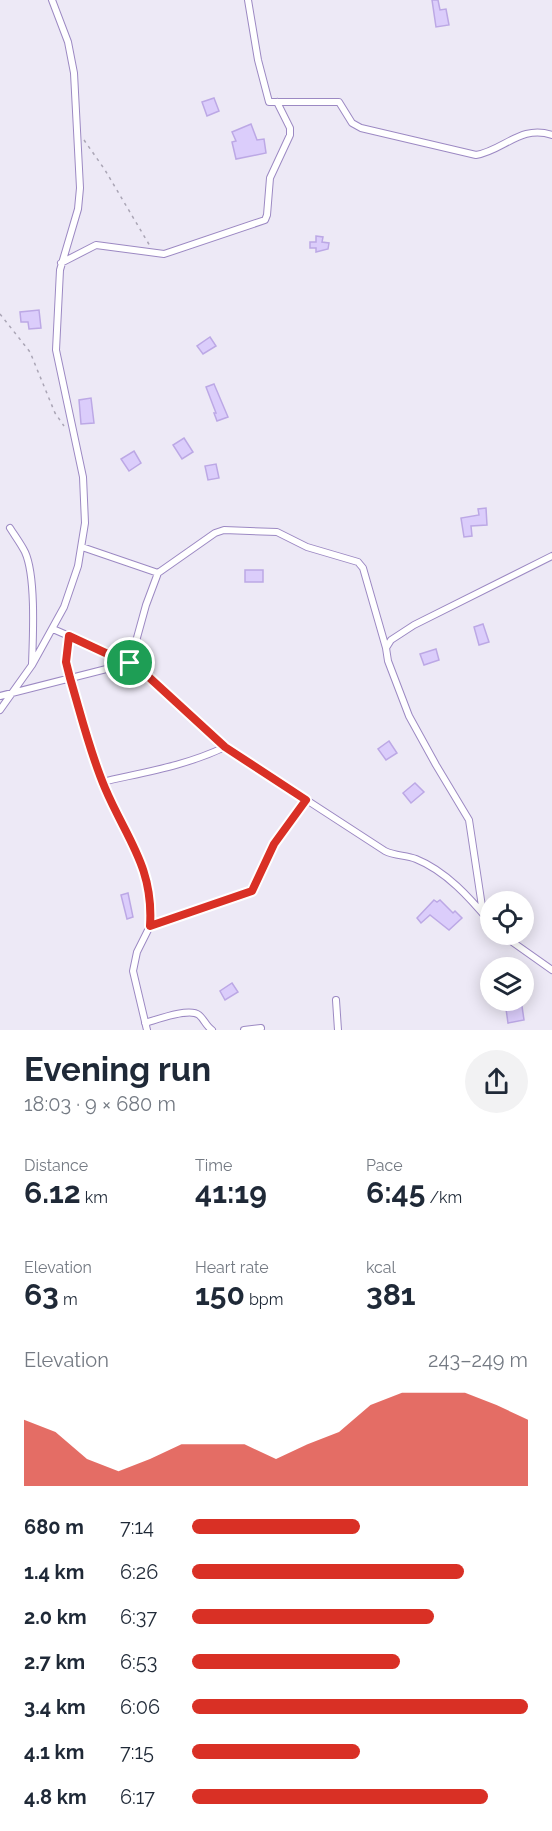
<!DOCTYPE html>
<meta charset="utf-8">
<style>
:root{--surface:#fff;--page:#f2f2f3;--text:#1f2937;--muted:#747a83;--accent:#d93025}
body{margin:0;font-family:Raleway,sans-serif;background:var(--page);color:var(--text);height:100vh;display:flex;flex-direction:column;font-size:22px;white-space:nowrap}
*{box-sizing:border-box;margin:0}
p{font-size:20px;color:var(--muted)}
.icon{flex:none;width:33px;height:33px;fill:none;stroke:currentColor;stroke-width:2;stroke-linecap:round;stroke-linejoin:round}
.map{position:relative;height:1030px;overflow:hidden}
.sheet{display:flex;flex-direction:column;background:var(--surface);flex:1}
.sheet>*{flex:none}
.fabs{position:absolute;left:480px;top:891px;display:grid;gap:12px}
.fabs a{display:grid;place-items:center;width:54px;height:54px;border-radius:50%;background:var(--surface);box-shadow:0 3px 15px #0003;font-size:30px}
.pin{position:absolute;display:grid;place-items:center;width:51px;height:51px;color:#fff;margin:-26px;border:3px solid #fff;border-radius:50%;box-shadow:0 2px 6px #0007}
.round{display:grid;place-items:center;flex:none;width:63px;height:63px;border-radius:32px;background:var(--page)}
.summary{display:flex;align-items:center;justify-content:space-between;height:102px;padding:0 24px}
h1{font-size:33px;font-weight:700;line-height:45px}
.stats{display:grid;grid-template-columns:repeat(3,1fr);gap:9px;height:102px;padding:6px 24px}
.stats div{display:grid;align-content:center}
.stats b{font-size:30px;font-weight:700}
.stats small{font-size:16px;font-weight:400}
.stats p{font-size:16px}
.chart{height:168px;padding:12px 24px}
.chart p{display:flex;justify-content:space-between}
.chart svg{width:100%;height:108px;margin-top:6px;fill:var(--accent);opacity:.7}
ul{padding:0 24px;list-style:none;font-size:20px}
li{display:grid;grid-template-columns:96px 72px 1fr;align-items:center;height:45px}
li i{height:15px;border-radius:8px;background:var(--accent)}
.map>svg:first-child{display:block}
</style>
<div class="map">
<svg width="552" height="1030" viewBox="0 0 552 1030">
<rect width="100%" height="100%" fill="#ede9f6"/>
<path fill="#dbcdfb" stroke="#bca8e5" stroke-width="1.5" d="M432 0H438L440 10 446 9 449 25 436 27Z
M214 98 219 111 207 116 202 102Z
M251 124 257 140 264 139 266 153 236 159 232 142 236 141 232 132Z
M316 236 323 237 322 242 329 243 328 249 316 252V248H310V242H316Z
M39 310 41 328 29 329 28 322H21L20 312Z
M210 337 216 346 203 354 197 346Z
M214 384 228 417 217 421 214 413H216L206 387Z
M91 398 94 423 81 424 79 400Z
M184 438 193 452 182 459 173 445Z
M134 451 141 463 129 471 121 459Z
M216 464 219 478 208 480 205 466Z
M486 508 487 525 471 526 472 536 464 537 461 518 479 515 478 509Z
M245 570H263V582H245Z
M483 624 489 642 479 645 474 627Z
M436 649 439 660 424 665 420 654Z
M389 741 397 753 386 760 378 749Z
M415 783 424 792 411 803 403 793Z
M128 893 133 917 127 919 121 895Z
M434 900 437 902 440 900 453 913 455 911 462 918 449 930 430 915 421 923 417 918Z
M232 983 238 992 225 1000 220 991Z
M522 1006 524 1020 508 1023 506 1009Z"/>
<g fill="none" stroke-linecap="round" stroke-linejoin="round">
<defs>
<path id="street" d="M248 0 258 60 269 102H339L352 123 361 128 476 155C503 151 521 124 552 135
M61 263 96 245 164 254 265 220 267 215 270 178 290 135V128L277 102
M10 528C15 536 21 544 25 552 36 576 33 637 32 664
M82 547 158 573
M53 629 135 665 225 747 385 851C395 856 406 855 416 859 446 871 470 898 490 922
M69 636 66 654 68 672 102 782 135 847 149 894 150 926 137 952 133 971 147 1030
M130 663 146 605 158 573 215 533 224 530 277 532 307 547 358 562 363 568 386 648
M0 696 130 663
M0 710 32 665 64 607 78 566 85 523 83 477 56 350 60 270 78 209 80 188 74 73 68 42 52 0
M102 782C145 772 185 766 225 747
M483 913 469 820 436 765 409 716 388 661 386 648 391 640 414 625 552 556
M150 926 252 891 274 844 306 800
M501 934 552 970
M336 1000 338 1030
M145 1023C156 1020 189 1007 199 1015 204 1019 206 1026 212 1030
M244 1030 261 1028"/>
</defs>
<use href="#street" stroke="#9c89c3" stroke-width="8"/>
<path stroke="#aaa5b5" stroke-width="1.5" stroke-dasharray="3 4.5" stroke-linecap="butt" d="M84 140 105 170 150 246
M0 314 30 352 55 413 64 426"/>
<use href="#street" stroke="#fff" stroke-width="6"/>
</g>
<g fill="none" stroke-linecap="round" stroke-linejoin="round">
<defs>
<path id="route" d="M69 636 140 669 225 747 306 800 274 844 252 891 150 926C154 867 126 838 105 788 90 753 81 715 70 678L66 662Z"/>
</defs>
<use href="#route" stroke="#fff" stroke-width="12"/>
<use href="#route" stroke="#d93025" stroke-width="8"/>
</g>
</svg>
<div class="fabs">
<a><svg class="icon" aria-label="locate" viewBox="0 0 24 24"><circle cx="12" cy="12" r="6"/><path d="M12 2v4M12 18v4M2 12h4M18 12h4"/></svg></a>
<a><svg class="icon" aria-label="layers" viewBox="0 0 24 24"><path d="M12 4l9 5-9 5-9-5zM3 14l9 5 9-5"/></svg></a>
</div>
<div class="pin" style="left:130px;top:663px;background:#1e9e55"><svg class="icon" aria-label="arrive" viewBox="0 0 24 24"><path d="M6 21V4h12l-3 4 3 4H6"/></svg></div>
</div>
<section class="sheet">
<div class="summary"><div><h1>Evening run</h1><p>18:03 · 9 × 680 m</p></div><a class="round"><svg class="icon" aria-label="share" viewBox="0 0 24 24"><path d="M12 15V3M7 8l5-5 5 5M5 13v7h14v-7"/></svg></a></div>
<div class="stats">
<div><p>Distance</p><b>6.12<small> km</small></b></div>
<div><p>Time</p><b>41:19</b></div>
<div><p>Pace</p><b>6:45<small> /km</small></b></div>
</div>
<div class="stats">
<div><p>Elevation</p><b>63<small> m</small></b></div>
<div><p>Heart rate</p><b>150<small> bpm</small></b></div>
<div><p>kcal</p><b>381</b></div>
</div>
<div class="chart"><p><span>Elevation</span>243–249 m</p>
<svg viewBox="0 0 160 44" preserveAspectRatio="none"><path d="M0 44V17L10 22L20 33L30 38L40 33L50 27L60 27L70 27L80 33L90 27L100 22L110 11L120 6L130 6L140 6L150 11L160 17V44z"/></svg>
</div>
<ul>
<li><b>680 m</b>7:14<i style="width:50%"></i></li>
<li><b>1.4 km</b>6:26<i style="width:81%"></i></li>
<li><b>2.0 km</b>6:37<i style="width:72%"></i></li>
<li><b>2.7 km</b>6:53<i style="width:62%"></i></li>
<li><b>3.4 km</b>6:06<i style="width:100%"></i></li>
<li><b>4.1 km</b>7:15<i style="width:50%"></i></li>
<li><b>4.8 km</b>6:17<i style="width:88%"></i></li>
</ul>
</section>
